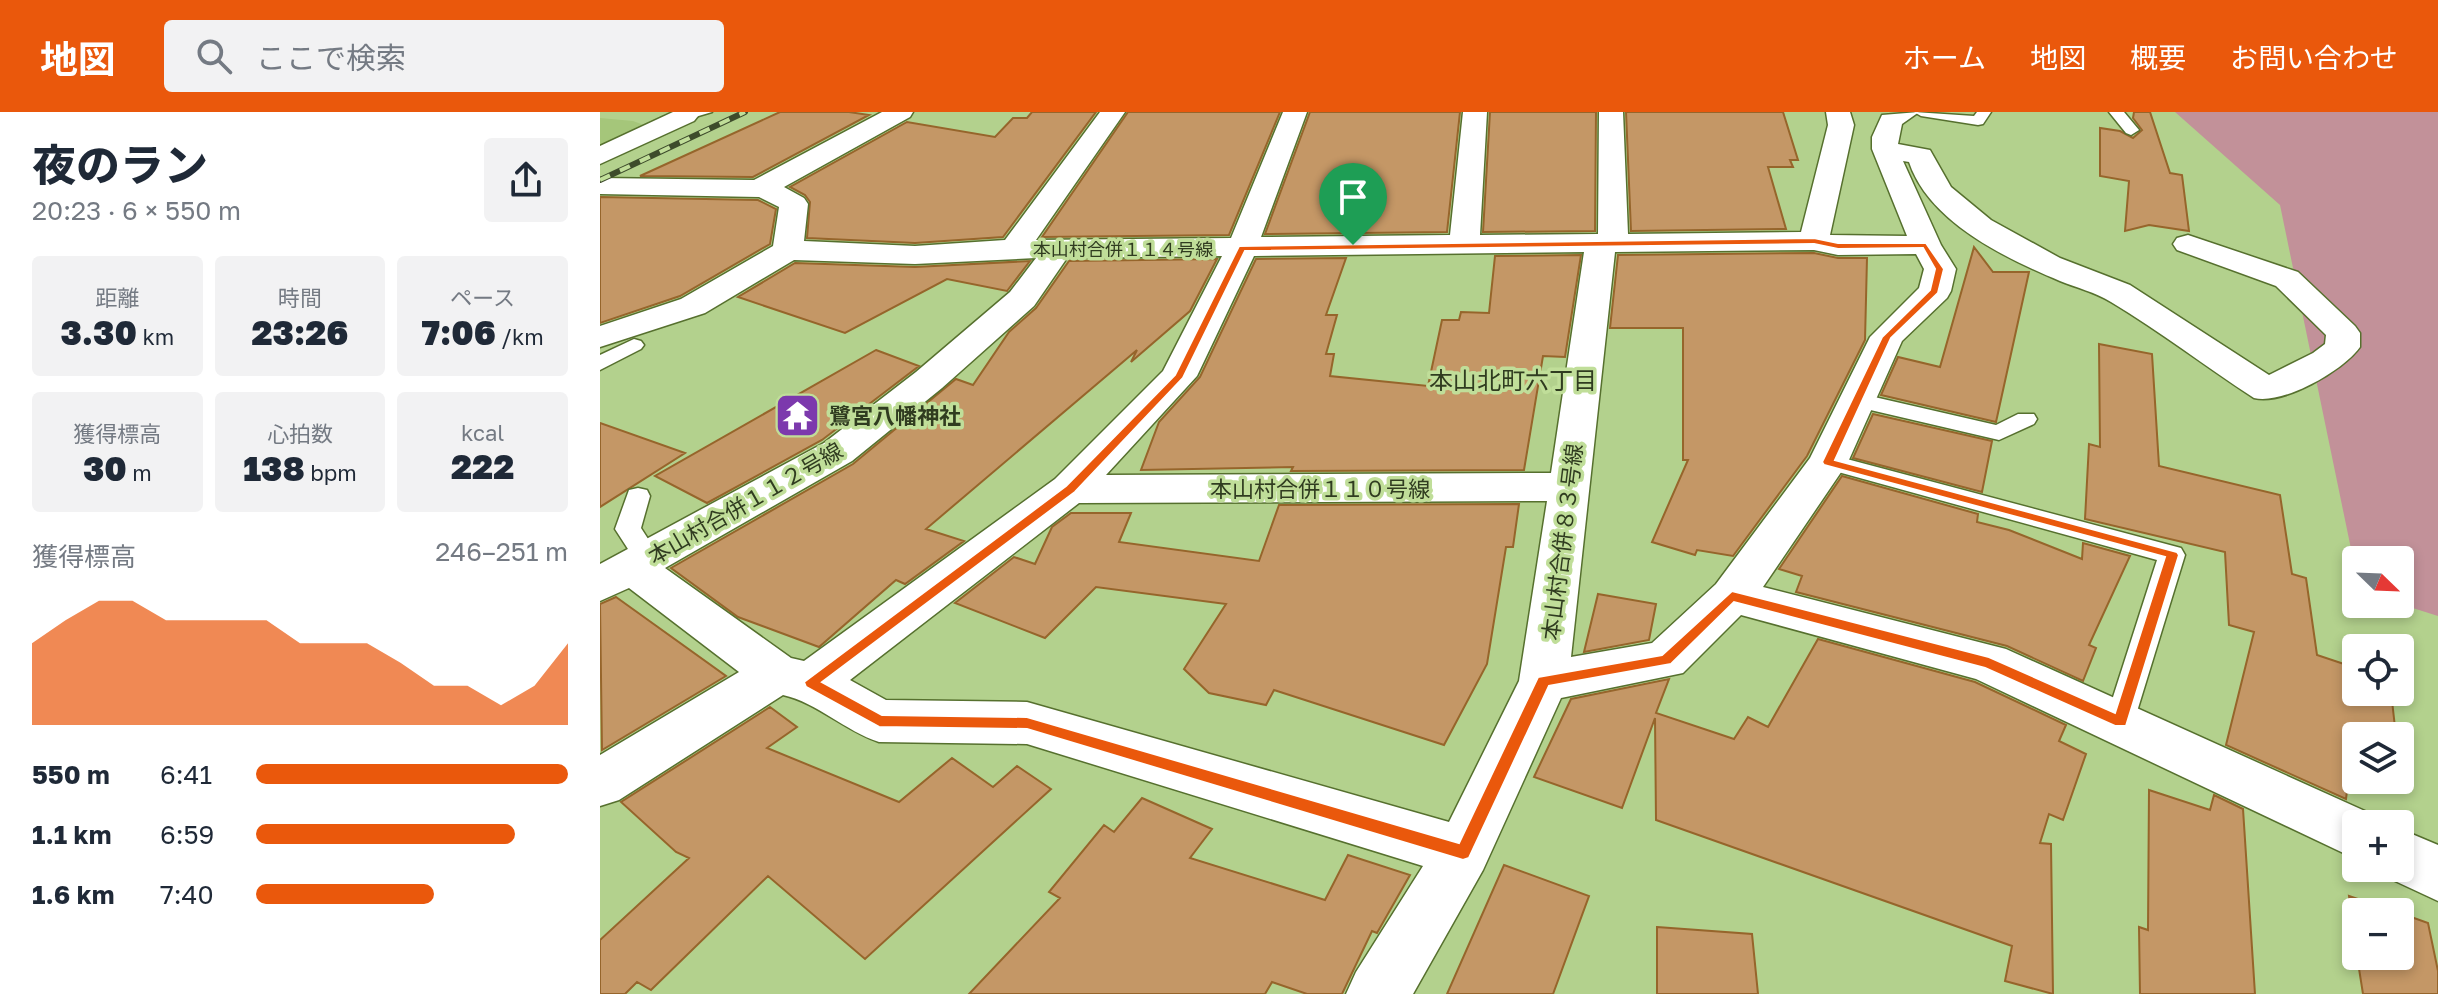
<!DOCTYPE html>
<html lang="ja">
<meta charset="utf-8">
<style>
:root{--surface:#fff;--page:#f2f2f3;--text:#1f2937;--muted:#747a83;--accent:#ea580c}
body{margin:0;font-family:"Golos Text","Noto Sans JP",sans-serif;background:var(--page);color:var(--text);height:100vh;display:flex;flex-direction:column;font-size:30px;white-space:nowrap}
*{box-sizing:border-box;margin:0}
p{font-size:26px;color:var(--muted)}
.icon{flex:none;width:44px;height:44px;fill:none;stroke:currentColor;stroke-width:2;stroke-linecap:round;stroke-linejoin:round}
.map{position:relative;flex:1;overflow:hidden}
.side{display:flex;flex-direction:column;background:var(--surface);width:600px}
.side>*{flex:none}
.needle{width:52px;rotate:113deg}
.fabs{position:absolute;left:1742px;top:434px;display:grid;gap:16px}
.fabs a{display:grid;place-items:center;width:72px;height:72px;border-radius:8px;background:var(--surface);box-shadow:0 4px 12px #0003;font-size:40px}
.pin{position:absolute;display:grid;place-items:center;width:68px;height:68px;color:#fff;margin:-82px -34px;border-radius:50% 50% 50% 0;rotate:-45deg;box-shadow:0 0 8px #0007}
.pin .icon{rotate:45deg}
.round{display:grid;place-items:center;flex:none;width:84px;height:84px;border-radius:8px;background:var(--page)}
.head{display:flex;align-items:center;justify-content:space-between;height:136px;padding:0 32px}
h1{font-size:44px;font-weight:800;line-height:60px}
.stats{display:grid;grid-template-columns:repeat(3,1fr);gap:12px;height:136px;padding:8px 32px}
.stats div{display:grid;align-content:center;border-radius:8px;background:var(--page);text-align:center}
.stats b{font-size:34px;font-weight:800}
.stats small{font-size:22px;font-weight:400}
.stats p{font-size:22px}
.chart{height:224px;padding:16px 32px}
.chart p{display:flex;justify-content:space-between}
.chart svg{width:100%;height:144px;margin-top:8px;fill:var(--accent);opacity:.7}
ul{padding:0 32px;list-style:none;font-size:26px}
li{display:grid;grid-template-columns:128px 96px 1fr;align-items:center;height:60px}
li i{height:20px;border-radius:10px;background:var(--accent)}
header{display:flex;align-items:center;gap:48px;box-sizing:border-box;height:112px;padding:0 40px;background:var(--accent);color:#fff}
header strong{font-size:38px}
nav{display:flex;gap:44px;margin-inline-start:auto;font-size:28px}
.search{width:560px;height:72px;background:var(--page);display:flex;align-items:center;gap:20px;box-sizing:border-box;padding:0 28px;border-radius:8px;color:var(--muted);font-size:30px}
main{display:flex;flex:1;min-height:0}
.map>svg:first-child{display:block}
</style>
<header>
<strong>地図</strong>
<div class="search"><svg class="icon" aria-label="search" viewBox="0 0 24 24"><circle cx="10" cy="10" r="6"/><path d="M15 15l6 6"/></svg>ここで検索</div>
<nav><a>ホーム</a><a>地図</a><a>概要</a><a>お問い合わせ</a></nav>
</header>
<main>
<section class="side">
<div class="head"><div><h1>夜のラン</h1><p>20:23 · 6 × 550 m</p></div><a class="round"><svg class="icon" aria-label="share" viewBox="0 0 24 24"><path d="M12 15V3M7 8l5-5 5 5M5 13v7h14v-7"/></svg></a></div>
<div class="stats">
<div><p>距離</p><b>3.30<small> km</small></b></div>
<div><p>時間</p><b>23:26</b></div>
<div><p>ペース</p><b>7:06<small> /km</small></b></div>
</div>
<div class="stats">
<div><p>獲得標高</p><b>30<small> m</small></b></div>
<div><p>心拍数</p><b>138<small> bpm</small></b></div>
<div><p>kcal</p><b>222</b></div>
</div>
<div class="chart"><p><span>獲得標高</span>246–251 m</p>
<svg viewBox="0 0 160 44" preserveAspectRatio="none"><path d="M0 44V19L10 12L20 6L30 6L40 12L50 12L60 12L70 12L80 19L90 19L100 19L110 25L120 32L130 32L140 38L150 32L160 19V44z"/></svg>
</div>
<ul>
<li><b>550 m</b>6:41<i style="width:100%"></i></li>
<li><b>1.1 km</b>6:59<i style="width:83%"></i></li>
<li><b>1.6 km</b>7:40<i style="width:57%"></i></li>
</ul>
</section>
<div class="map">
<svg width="1838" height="882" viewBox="0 0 1838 882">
<rect width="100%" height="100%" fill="#b3d18d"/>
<path fill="#a5c67a" d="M0 6 33 9 52 16 0 39Z"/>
<path fill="#c29199" d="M1575 0H1838V504L1800 492V448H1756V461L1680 93Z"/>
<path fill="#c49766" stroke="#96652b" stroke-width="2" d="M180 0H249L269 3 153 65 40 64Z
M432 0H496L403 125 315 131 207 126 210 90 205 83 190 75 307 10 395 25 413 6H427Z
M528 0H680L629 123 442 125Z
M710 0H860L847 120 665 122Z
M890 0H996L995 119 883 120Z
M1026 0H1183L1198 48H1190L1193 55H1168L1186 117 1031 119Z
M1534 0H1550L1570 61 1582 63 1589 119 1549 113 1525 119 1529 69 1500 64V16L1520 19 1533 26 1542 18 1533 6Z
M0 85 158 88 176 97 170 132 80 184 0 211Z
M1374 135 1393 160H1429L1396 310 1281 283 1298 245 1340 255Z
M1214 141 1238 146H1267L1265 228 1207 344 1133 444 1097 438 1095 443 1052 430 1088 348H1083V216H1010L1018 143Z
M981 143 965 245 943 244 924 358 691 359 693 355 541 358 559 310 600 265 656 147 746 146 726 203H737L726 242H734L730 264 828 274 842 208H859L861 200 889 201 895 144Z
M617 147 590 199 531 250 537 238 326 417 364 429 305 472 296 468 219 535 138 505 71 456 253 352 356 267 373 273 409 220 436 196 469 149Z
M430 149 407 179 347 167 245 221 138 185 195 151 315 155Z
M1499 232 1552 242 1559 354 1680 383 1692 462 1706 466 1717 543 1756 556V580H1791L1796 624H1754L1746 687 1626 633 1654 520 1629 513 1625 440 1485 407 1489 332 1500 335Z
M276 238 319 254 222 328 107 391 55 364Z
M1273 302 1392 329 1382 380 1253 346Z
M0 311 85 341 0 395Z
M1242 364 1378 402 1377 410 1409 418 1482 447 1483 431 1530 444 1489 533 1496 536 1483 569 1407 534 1196 480 1202 464 1179 457Z
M919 392 913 435H906L887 552 844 633 674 578 666 593 609 581 584 557 626 492 496 475 445 526 355 491 414 445 435 452 452 415 471 401H531L519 430 659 449 679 393Z
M998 482 1056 492 1049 528 984 540Z
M16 485 126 564 2 638 0 492Z
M1218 527 1375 570 1466 613 1459 629 1486 642 1463 708 1449 702 1440 731 1451 732 1453 882 1405 869 1412 834 1056 708 1055 606 1022 696 934 665 971 587 1069 567 1056 601 1134 627 1148 605 1168 615Z
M170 595 197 615 167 636 299 690 352 646 393 675 417 654 451 677 265 847 168 764 51 878 37 870 25 882H0V828L89 746 76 740 21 690Z
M1549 678 1610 698 1614 683 1643 697 1655 882H1540L1539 815 1548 818Z
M542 686 612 717 590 746 725 788 748 743 810 763 777 821 772 819 742 882H707L672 870 665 882H369L460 786 449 780 504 713 514 720Z
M904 753 989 784 953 882H847Z
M1749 784 1796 800H1756V835Z
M1800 801 1828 811 1838 859V882H1763L1757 844H1800Z
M1057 815 1152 822 1158 882H1057Z"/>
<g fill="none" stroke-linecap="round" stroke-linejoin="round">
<defs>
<path id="lane" d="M83 0H112L85 8 78 4Z
M1314 0 1374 4 1377 0H1391L1383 12 1378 13 1321 4Z
M1509 0H1524L1539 18 1531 23 1526 21Z
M34 227 41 229 44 233 41 237 0 258V243Z
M1257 281 1396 313 1418 302H1434L1437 307 1434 312 1399 328 1249 293 1246 288 1249 283Z
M1228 342 1581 436 1585 443 1531 619 1520 623 1509 619 1505 610 1557 448 1220 355 1216 350 1220 345Z
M38 376 47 378 50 384 41 416 61 447 57 454 48 456 39 454 15 417 29 378Z"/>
<path id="street" d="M73 0H95L98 4 94 9 0 52V34Z
M282 0H313L310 5 184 75 204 86 208 92 204 129 315 134 405 128 500 0H525L436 128 631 126 683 0H707L661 125 850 123 863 0H887L880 123 998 122 999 0H1023L1028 122 1201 120 1228 13 1226 0H1250L1254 13 1230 123 1307 124 1272 37V25L1282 3 1319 0 1302 12 1298 32 1330 38 1351 75 1391 108 1460 146 1530 173 1669 263 1713 241 1725 232 1726 223 1676 174 1577 138 1573 132 1577 126 1588 123 1698 160 1755 214 1760 221V235C1743 259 1683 293 1654 286 1606 255 1560 219 1511 190 1495 180 1477 176 1460 169 1405 146 1329 110 1309 50L1303 49 1341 133 1356 157 1351 179 1347 186 1302 229 1248 350 1163 475 1406 537 1776 704 1779 712H1756V747L1376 567 1141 503 1083 561 961 586 883 758 813 882H746L756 860 823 754 427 632 279 630C245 619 218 591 183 583L19 688 0 694V643L139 560 29 476 0 489V452L224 331 316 260 410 180 436 146 315 152 194 148 105 201 0 235V214L81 187 173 134 179 95 159 85 0 82V66L154 68ZM1214 138 1238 143 1316 142 1324 157 1319 176 1270 225 1210 346 1116 472 1052 531 971 545 1015 140ZM984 140 951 361 506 363 597 264 654 144ZM622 144 563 259 455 367 204 549 191 546 65 456 252 349 342 276 434 194 467 146ZM947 389 919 569 849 710 427 590 286 588 250 568 479 391Z
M1800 717 1838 733V789L1780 762 1777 756H1800Z"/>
</defs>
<use href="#lane" stroke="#56702e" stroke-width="3"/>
<use href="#street" stroke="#56702e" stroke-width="3"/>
<use href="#lane" fill="#fff" fill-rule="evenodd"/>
<use href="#street" fill="#fff" fill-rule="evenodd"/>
<defs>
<path id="rail" d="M0 68 145 0"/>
</defs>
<use href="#rail" stroke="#3d4b2b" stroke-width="6"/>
<use href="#rail" stroke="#c0de99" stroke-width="4" stroke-dasharray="11" stroke-linecap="butt"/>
</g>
<path fill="#ea580c" stroke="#fff" stroke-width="2" fill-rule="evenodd" d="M1214 126 1238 131H1326L1344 157 1338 181 1291 226 1235 348 1577 440 1579 443 1526 614H1515L1385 556 1134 490 1071 552 949 574 869 746 863 748 427 617 279 615 206 575 204 570 466 374 575 263 639 134ZM1214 132 1238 137 1323 136 1335 157 1330 178 1282 225 1222 350 1224 353 1565 445 1515 601 1389 545 1132 479 1062 543 938 565 859 731 427 605 282 603 222 570 475 380 583 266 645 139Z"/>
<defs>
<symbol id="temple-square" viewBox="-11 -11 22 22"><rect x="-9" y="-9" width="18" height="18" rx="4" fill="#7c39ad" stroke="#c0de99"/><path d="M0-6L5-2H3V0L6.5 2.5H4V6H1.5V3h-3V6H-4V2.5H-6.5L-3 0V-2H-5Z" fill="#fff"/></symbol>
</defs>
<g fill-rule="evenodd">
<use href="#temple-square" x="172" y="278" width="51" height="51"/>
</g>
<g text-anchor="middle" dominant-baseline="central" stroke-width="7" stroke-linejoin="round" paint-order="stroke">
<g font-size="18" fill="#303c20" stroke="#c0de99">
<text x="523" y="137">本山村合併１１４号線</text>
</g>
<g font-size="22" font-weight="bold" fill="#303c20" stroke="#c0de99" text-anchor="start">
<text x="229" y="303">鷺宮八幡神社</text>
</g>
<g font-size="22" fill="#303c20" stroke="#c0de99">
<text x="720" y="376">本山村合併１１０号線</text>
<text transform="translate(145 391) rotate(-30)">本山村合併１１２号線</text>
<text transform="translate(962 430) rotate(-83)">本山村合併８３号線</text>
</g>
<g font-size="24" fill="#303c20" stroke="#c0de99">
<text x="913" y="267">本山北町六丁目</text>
</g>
</g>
</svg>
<div class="fabs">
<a><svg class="needle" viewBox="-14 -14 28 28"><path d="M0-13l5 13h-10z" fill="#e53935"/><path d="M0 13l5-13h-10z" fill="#747a83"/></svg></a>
<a><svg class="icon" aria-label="locate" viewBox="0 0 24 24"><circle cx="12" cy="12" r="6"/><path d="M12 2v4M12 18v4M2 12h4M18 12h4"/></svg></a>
<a><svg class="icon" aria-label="layers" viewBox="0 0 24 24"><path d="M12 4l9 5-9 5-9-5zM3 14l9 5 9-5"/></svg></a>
<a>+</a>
<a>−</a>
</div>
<div class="pin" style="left:753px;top:133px;background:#1e9e55"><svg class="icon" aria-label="arrive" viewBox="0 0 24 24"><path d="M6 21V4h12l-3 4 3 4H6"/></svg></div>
</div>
</main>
